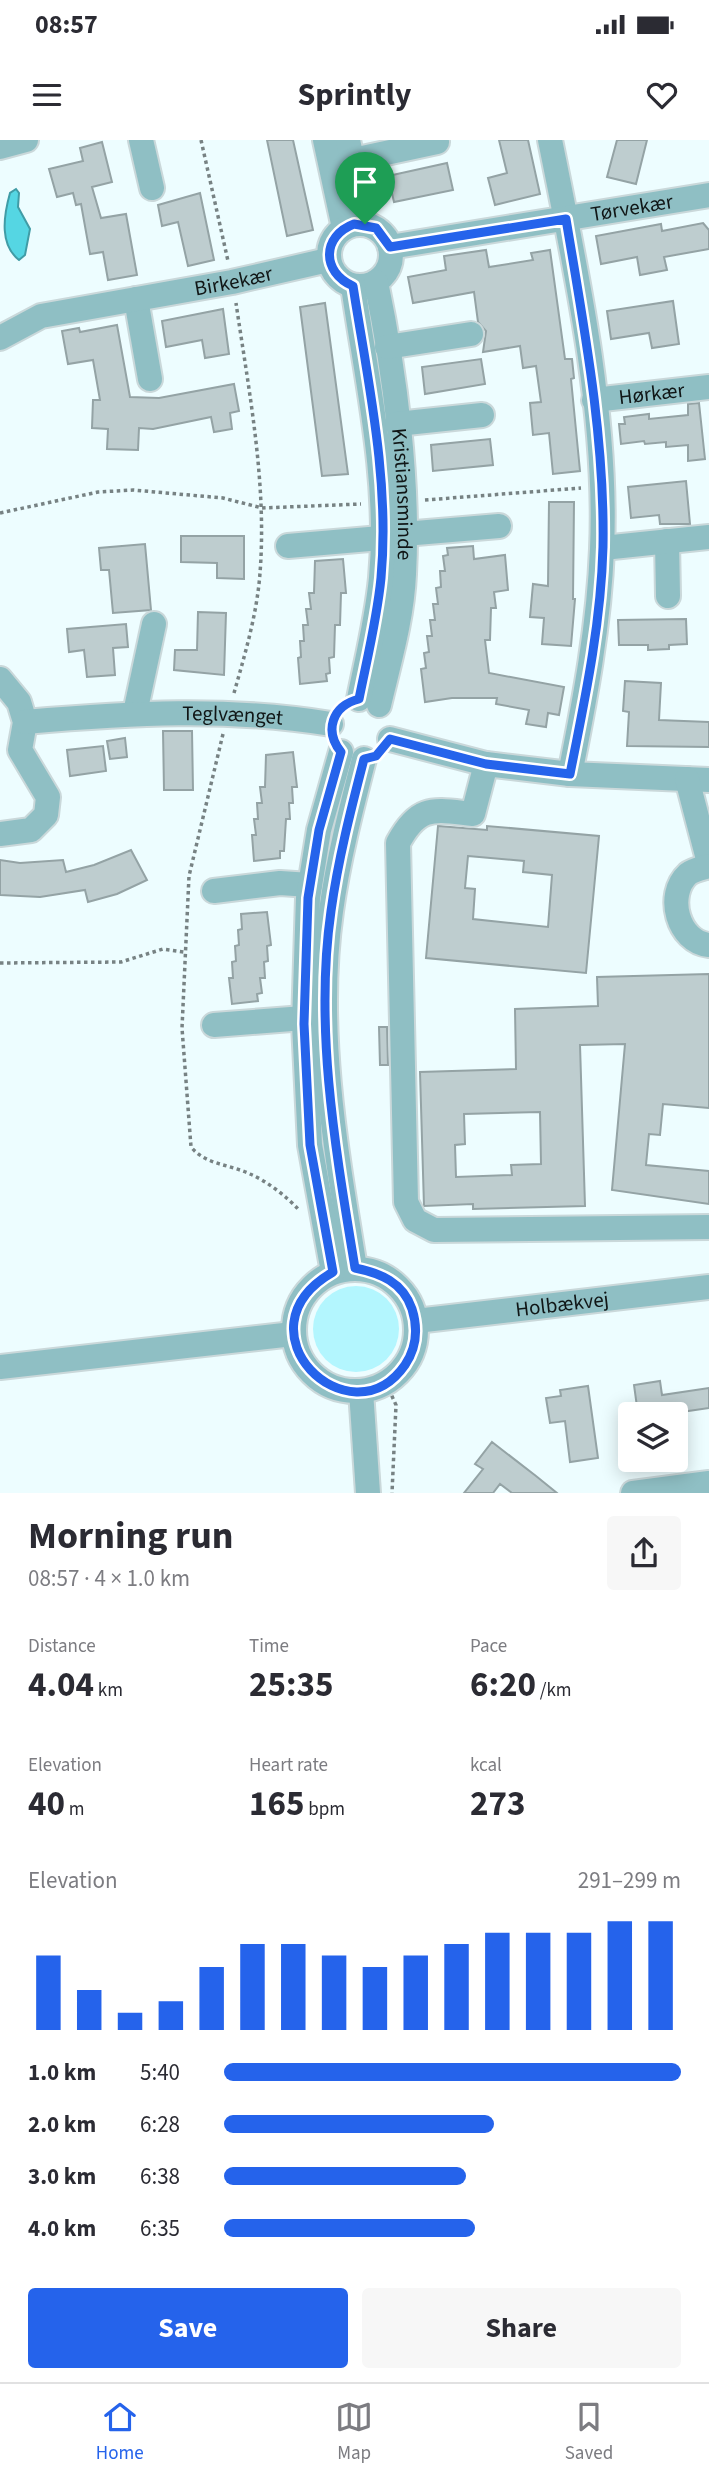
<!DOCTYPE html>
<meta charset="utf-8">
<style>
:root{--surface:#fff;--page:#f7f7f7;--text:#2b2b33;--muted:#7c7c81;--line:#e1e1e2;--accent:#2563eb}
body{margin:0;font-family:"Source Sans 3",sans-serif;background:var(--page);color:var(--text);height:100vh;display:flex;flex-direction:column;font-size:26px;white-space:nowrap}
*{box-sizing:border-box;margin:0}
p{font-size:23px;color:var(--muted)}
.icon{flex:none;width:38px;height:38px;fill:none;stroke:currentColor;stroke-width:2;stroke-linecap:round;stroke-linejoin:round}
.map{position:relative;height:1353px;overflow:hidden}
.side{display:flex;flex-direction:column;background:var(--surface);flex:1}
.side>*{flex:none}
.fabs{position:absolute;left:618px;top:1262px;display:grid;gap:14px}
.fabs a{display:grid;place-items:center;width:70px;height:70px;border-radius:7px;background:var(--surface);box-shadow:0 4px 18px #0003;font-size:35px}
.pin{position:absolute;display:grid;place-items:center;width:60px;height:60px;color:#fff;margin:-72px -30px;border-radius:50% 50% 50% 0;rotate:-45deg;box-shadow:0 0 7px #0007}
.pin .icon{rotate:45deg}
.round{display:grid;place-items:center;flex:none;width:74px;height:74px;border-radius:7px;background:var(--page)}
.overview{display:flex;align-items:center;justify-content:space-between;height:119px;padding:0 28px}
h1{font-size:38px;font-weight:700;line-height:52px}
.stats{display:grid;grid-template-columns:repeat(3,1fr);gap:10px;height:119px;padding:7px 28px}
.stats div{display:grid;align-content:center}
.stats b{font-size:35px;font-weight:700}
.stats small{font-size:19px;font-weight:400}
.stats p{font-size:19px}
.chart{height:196px;padding:14px 28px}
.chart p{display:flex;justify-content:space-between}
.chart svg{width:100%;height:126px;margin-top:7px;stroke:var(--accent);stroke-width:6}
.primary-button{display:flex;gap:14px;margin-top:auto;padding:14px 28px}
.primary-button a{flex:1;height:80px;border-radius:7px;background:var(--accent);color:#fff;font-size:28px;font-weight:700;line-height:80px;text-align:center}
.primary-button a+a{background:var(--page);color:var(--text)}
ul{padding:0 28px;list-style:none;font-size:23px}
li{display:grid;grid-template-columns:112px 84px 1fr;align-items:center;height:52px}
li i{height:18px;border-radius:9px;background:var(--accent)}
.status{display:flex;justify-content:space-between;align-items:center;height:49px;padding:0 35px;background:var(--surface);direction:ltr}
.status svg{height:19px;fill:currentColor}
header{display:flex;justify-content:space-between;align-items:center;height:91px;padding:0 28px;background:var(--surface);font-size:32px;font-weight:700}
.tab-bar{display:flex;justify-content:space-around;align-items:center;height:98px;border-top:2px solid var(--line);background:var(--surface);font-size:19px;color:var(--muted)}
.tab-bar a{display:grid;justify-items:center;gap:4px}
.tab-bar .active{color:var(--accent)}
.map>svg:first-child{display:block}
</style>
<div class="status"><b>08:57</b><svg viewBox="0 0 49 12"><path d="M0 12V9h3v3zM5 12V6h3v6zM10 12V3h3v9zM15 12V0h3v12zM26 1h20v11H26zM47 4h2v5h-2z"/></svg></div>
<header><svg class="icon" aria-label="menu" viewBox="0 0 24 24"><path d="M4 6h16M4 12h16M4 18h16"/></svg>Sprintly<svg class="icon" aria-label="heart" viewBox="0 0 24 24"><path d="M12 20l-8-8c-3-5 5-10 8-4 3-6 11-1 8 4z"/></svg></header>
<div class="map">
<svg width="709" height="1353" viewBox="0 0 709 1353">
<rect width="100%" height="100%" fill="#edfdff"/>
<path fill="#b3f6fe" d="M313 1189a43 43 0 1 1 86 0a43 43 0 1 1-86 0Z"/>
<path fill="#55d6e3" stroke="#409ca6" stroke-width="2" d="M16 49 19 53 18 67 30 89 25 115 19 120C0 105 3 78 10 53Z"/>
<path fill="#becdcf" stroke="#94a3a5" stroke-width="2" fill-rule="evenodd" d="M267 0H293L313 90 287 96Z
M499 0H528L540 54 495 65 488 38 507 33Z
M617 0H647L636 44 607 37Z
M102 2 112 42 92 47 101 78 126 74 137 135 108 140 103 112 90 114 81 64 76 65 73 53 57 57 49 29 83 21 80 8Z
M447 23 453 50 394 62 388 36Z
M200 53 214 120 188 126 178 82 162 86 158 65Z
M703 83 709 90V109L664 117 667 130 640 135 637 117 601 124 596 96 661 84 662 91Z
M486 110 489 127 533 120 531 113 550 110 565 219H572L574 238 571 239 580 331 553 334 549 293 533 295 530 263 541 262 536 226 523 228 520 206 483 212 486 191 478 182 474 152 413 163 408 137 446 130 444 116Z
M673 161 679 204 652 208 649 193 611 199 607 171Z
M325 163 348 334 322 336 300 167Z
M223 169 229 214 205 218 202 200 166 207 162 181Z
M117 185 130 257 159 258 234 244 239 271 230 273 232 289 214 292 211 277 153 289 139 288 138 310 107 309 108 289 92 288 93 260H100L93 220 68 224 62 191 79 188 80 192Z
M481 219 485 244 425 254 422 227Z
M699 263 705 319 688 321V305L666 307V302L645 304 644 301 621 304 619 284H625L624 277 649 274V279L688 275V264Z
M490 299 493 325 433 331 431 305Z
M686 341 690 384H660L659 375 631 378 628 347Z
M549 362H574L573 459H575L571 506 542 504 544 478 530 477 533 444 548 446Z
M181 396H244V439L217 438V423L181 422Z
M145 404 151 470 113 473 109 430H101L99 408Z
M473 406 474 419 505 415 508 450 494 452 496 468H491L490 500H485L489 533 564 547 559 575 548 573 546 587 526 584 529 570 496 564 497 558H452L425 562 421 529 426 528 424 513 429 512 427 496H432L430 480H435L433 464H438L436 448 441 447 440 431H445L443 416 448 415 447 408Z
M343 419 346 453H341L340 485H335L334 517 329 518 330 533 326 534 327 541 300 544 298 518 301 517 300 501H304L303 485H308L306 469H311L309 453H314L315 421Z
M198 472 226 473 224 535 174 530 175 510H197Z
M686 479 687 504 669 505V509L648 510V505H619L618 480Z
M126 484 128 507 113 508 115 535 87 537 84 510 69 512 67 489Z
M625 541 661 543 659 580 709 582V607L627 606 629 572 623 571Z
M163 591H192L193 650H164Z
M125 598 127 617 110 619 107 601Z
M103 606 106 631 70 636 67 610Z
M293 612 297 647H292L293 663H289L290 679H286L284 711H280V718L254 721 252 695H256L254 679H258L257 663H262L260 647H265L266 615Z
M438 686 487 690V686L599 696 586 833 426 818ZM468 716 524 721 523 732 552 735 548 787 473 779 475 749 465 748Z
M131 710 147 740 117 754 88 762 85 750 40 757 0 755V720L20 723 63 720 66 732 94 725Z
M267 772 271 805 267 806 268 821 264 822 265 838H260L262 853 257 854 258 861 232 864 229 838H233L232 822 236 821 235 806 239 805 238 790 242 789 241 774Z
M709 834V968L663 964 660 995 649 994 646 1025 709 1031V1064L612 1050 625 904 580 905 585 1066 473 1069V1064L424 1066 420 932 516 929 515 869 598 866 597 837ZM540 972 541 1024 511 1025 512 1035 456 1037 455 1005 465 1004 464 974Z
M379 887H387L388 925H380Z
M660 1241 662 1255 709 1248V1268L668 1274H638L634 1245Z
M588 1246 598 1318 570 1322 565 1281 550 1283 546 1258 561 1256 560 1250Z
M492 1302 536 1336 557 1353H512L500 1344 493 1353H464L483 1329 475 1324Z"/>
<g fill="none" stroke-linecap="round" stroke-linejoin="round">
<defs>
<g id="minor">
<path d="M141 0 152 48"/>
<path d="M325 0 344 88"/>
<path d="M348 0 365 84"/>
<path d="M550 0C576 129 608 278 602 409 599 485 585 559 570 634"/>
<path d="M0 7 26 0"/>
<path d="M353 20 437 2"/>
<circle cx="360" cy="115" r="31"/>
<path id="s1" d="M390 107 709 55"/>
<path id="s2" d="M376 142C395 233 409 341 404 434 402 479 389 522 379 565"/>
<path d="M353 146C367 242 390 341 381 438 377 479 367 519 359 559"/>
<path d="M136 159 150 239"/>
<path id="s3" d="M0 198 41 176 232 142 328 120"/>
<path d="M387 207 471 194"/>
<path id="s4" d="M594 260 709 247"/>
<path d="M397 284 482 275"/>
<path d="M404 394 499 386"/>
<path d="M667 401 668 456"/>
<path d="M288 406 381 398"/>
<path d="M603 408 709 397"/>
<path d="M0 539 19 562 25 582 20 610 48 657 46 675 31 690 0 694"/>
<path d="M135 573 154 484"/>
<path id="s5" d="M25 582C129 573 228 567 331 584"/>
<path d="M390 599 486 624 570 634 709 640"/>
<path d="M486 624 473 674C434 670 419 664 398 703L406 1062 415 1080 434 1090 709 1087"/>
<path d="M687 639 709 723"/>
<path d="M709 726C703 728 693 730 688 734 665 755 678 802 709 805"/>
<path d="M214 751 280 743 310 745"/>
<path d="M214 885 304 878"/>
<path d="M355 1128C336 1012 314 889 331 771 338 720 351 669 364 619"/>
<circle cx="355" cy="1190" r="61"/>
<path d="M333 1132 310 1005 304 884 308 758 319 690 341 612"/>
<path id="s6" d="M416 1181 709 1147"/>
<path d="M0 1227 293 1194"/>
<path d="M361 1251 368 1353"/>
<path d="M633 1353 709 1343"/>
</g>
</defs>
<use href="#minor" stroke="#cad8da" stroke-width="28"/>
<path stroke="#778283" stroke-width="3.5" stroke-dasharray="3.5 3.5" stroke-linecap="butt" d="M201 0 228 121
M425 360 581 348
M0 373 98 352 133 350 223 358 262 368 361 364
M234 553C245 514 257 474 260 433 267 343 249 252 236 163
M223 594 189 736 182 888 191 1007C206 1025 229 1024 250 1034 267 1041 287 1057 299 1070
M0 823 121 822 163 809 184 812
M386 1243 396 1265 392 1353"/>
<use href="#minor" stroke="#8fbfc4" stroke-width="24"/>
</g>
<g fill="none" stroke-linecap="round" stroke-linejoin="round">
<defs>
<path id="route" d="M566 79C584 187 605 297 603 407 601 484 585 559 570 634L486 624 390 599 376 616 364 619C351 669 338 720 331 771 314 889 336 1012 355 1128 380 1133 403 1142 412 1169 418 1188 417 1207 405 1225 350 1304 232 1190 333 1132L310 1005 304 884 308 758 319 690 341 612C324 591 332 566 359 559 367 519 377 479 381 438 390 341 368 242 353 146 321 132 322 96 354 84L376 88 390 107Z"/>
</defs>
<use href="#route" stroke="#fff" stroke-width="14"/>
<use href="#route" stroke="#2563eb" stroke-width="9"/>
</g>
<g text-anchor="middle" dominant-baseline="central" stroke-width="5" stroke-linejoin="round" paint-order="stroke">
<g font-size="21" fill="#101616" stroke="#edfdff">
<text stroke="none"><textPath href="#s1" startOffset="245">Tørvekær</textPath></text>
<text stroke="none"><textPath href="#s3" startOffset="242">Birkekær</textPath></text>
<text stroke="none"><textPath href="#s4" startOffset="58">Hørkær</textPath></text>
<text stroke="none"><textPath href="#s2" startOffset="214">Kristiansminde</textPath></text>
<text stroke="none"><textPath href="#s5" startOffset="208">Teglvænget</textPath></text>
<text stroke="none"><textPath href="#s6" startOffset="147">Holbækvej</textPath></text>
</g>
</g>
</svg>
<div class="fabs">
<a><svg class="icon" aria-label="layers" viewBox="0 0 24 24"><path d="M12 4l9 5-9 5-9-5zM3 14l9 5 9-5"/></svg></a>
</div>
<div class="pin" style="left:365px;top:84px;background:#1e9e55"><svg class="icon" aria-label="arrive" viewBox="0 0 24 24"><path d="M6 21V4h12l-3 4 3 4H6"/></svg></div>
</div>
<section class="side">
<div class="overview"><div><h1>Morning run</h1><p>08:57 · 4 × 1.0 km</p></div><a class="round"><svg class="icon" aria-label="share" viewBox="0 0 24 24"><path d="M12 15V3M7 8l5-5 5 5M5 13v7h14v-7"/></svg></a></div>
<div class="stats">
<div><p>Distance</p><b>4.04<small> km</small></b></div>
<div><p>Time</p><b>25:35</b></div>
<div><p>Pace</p><b>6:20<small> /km</small></b></div>
</div>
<div class="stats">
<div><p>Elevation</p><b>40<small> m</small></b></div>
<div><p>Heart rate</p><b>165<small> bpm</small></b></div>
<div><p>kcal</p><b>273</b></div>
</div>
<div class="chart"><p><span>Elevation</span>291–299 m</p>
<svg viewBox="0 0 160 44" preserveAspectRatio="none"><path d="M5 44V18M15 44V30M25 44V38M35 44V34M45 44V22M55 44V14M65 44V14M75 44V18M85 44V22M95 44V18M105 44V14M115 44V10M125 44V10M135 44V10M145 44V6M155 44V6"/></svg>
</div>
<ul>
<li><b>1.0 km</b>5:40<i style="width:100%"></i></li>
<li><b>2.0 km</b>6:28<i style="width:59%"></i></li>
<li><b>3.0 km</b>6:38<i style="width:53%"></i></li>
<li><b>4.0 km</b>6:35<i style="width:55%"></i></li>
</ul>
<div class="primary-button"><a>Save</a><a>Share</a></div>
</section>
<nav class="tab-bar">
<a class="active"><svg class="icon" aria-label="home" viewBox="0 0 24 24"><path d="M3 11l9-7 9 7M6 9v11h12V9"/></svg>Home</a>
<a><svg class="icon" aria-label="map" viewBox="0 0 24 24"><path d="M3 6l6-2 6 2 6-2v14l-6 2-6-2-6 2zM9 4v14M15 6v14"/></svg>Map</a>
<a><svg class="icon" aria-label="saved" viewBox="0 0 24 24"><path d="M7 4h10v16l-5-4-5 4z"/></svg>Saved</a>
</nav>
